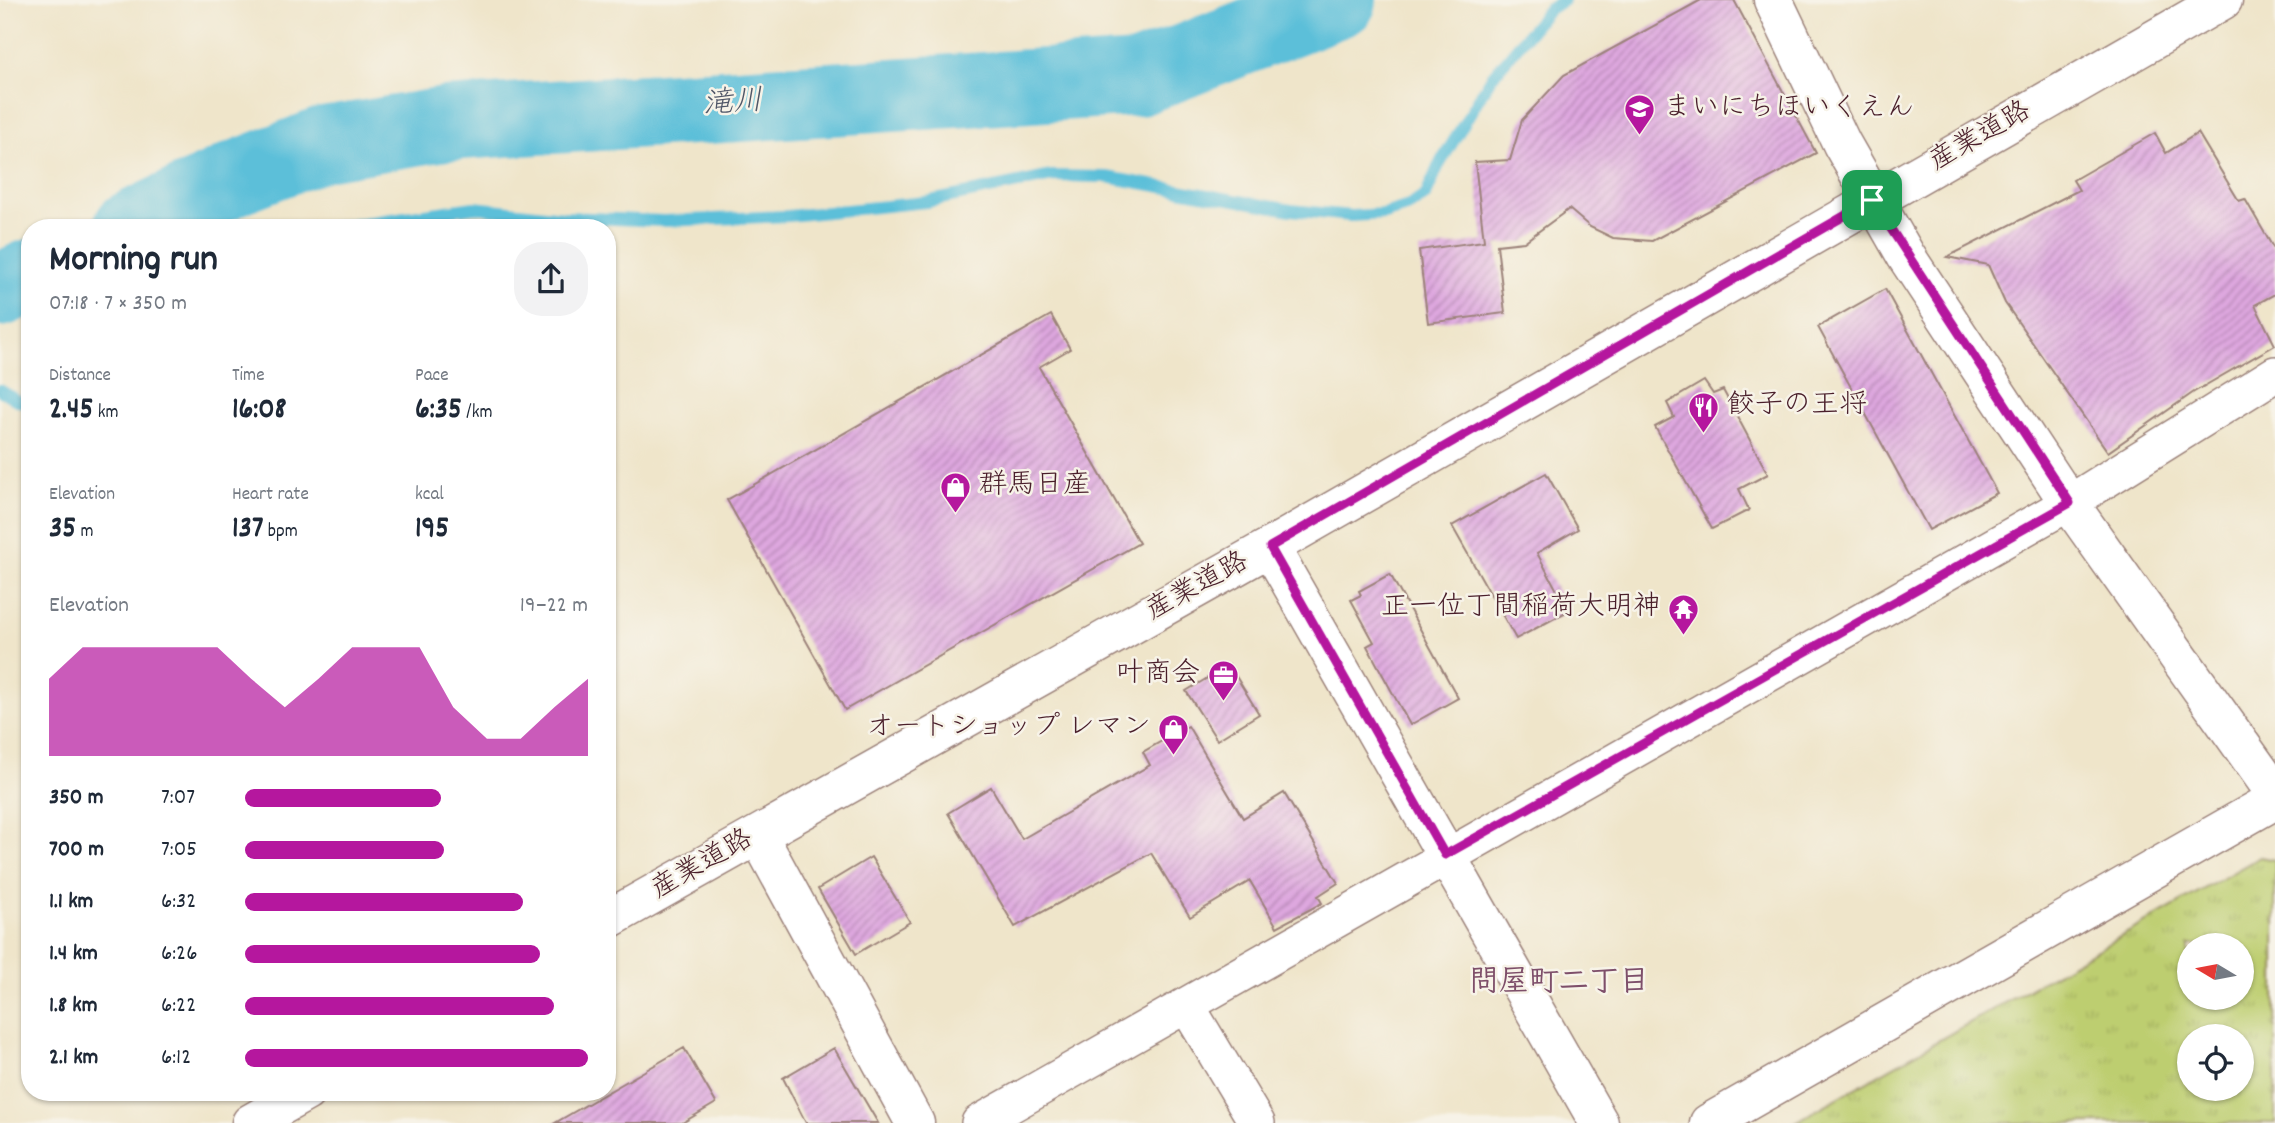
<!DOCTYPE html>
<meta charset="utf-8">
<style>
:root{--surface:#fff;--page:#f2f2f3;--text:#1f2937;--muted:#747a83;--accent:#b5179e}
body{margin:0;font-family:Dekko,"Klee One",sans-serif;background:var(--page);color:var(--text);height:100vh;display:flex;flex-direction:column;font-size:26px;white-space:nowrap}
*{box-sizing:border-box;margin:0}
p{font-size:23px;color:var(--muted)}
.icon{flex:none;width:38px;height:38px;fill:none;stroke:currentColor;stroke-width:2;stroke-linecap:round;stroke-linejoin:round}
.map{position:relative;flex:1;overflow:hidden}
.sheet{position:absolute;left:21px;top:219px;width:595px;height:882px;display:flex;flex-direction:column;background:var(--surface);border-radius:28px;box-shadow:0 2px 5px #0004}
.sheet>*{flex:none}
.needle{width:46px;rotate:280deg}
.buttons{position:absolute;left:2177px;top:933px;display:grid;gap:14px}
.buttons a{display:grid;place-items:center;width:77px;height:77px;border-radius:50%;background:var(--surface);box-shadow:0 2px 5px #0004;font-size:35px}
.pin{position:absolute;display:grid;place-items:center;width:60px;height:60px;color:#fff;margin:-30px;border-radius:14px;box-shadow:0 4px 10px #0006}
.round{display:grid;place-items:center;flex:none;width:74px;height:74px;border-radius:28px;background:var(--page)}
.summary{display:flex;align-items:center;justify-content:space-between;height:119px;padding:0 28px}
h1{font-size:38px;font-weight:700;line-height:52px}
.metrics{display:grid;grid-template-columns:repeat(3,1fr);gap:10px;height:119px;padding:7px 28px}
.metrics div{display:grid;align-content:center}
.metrics b{font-size:30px;font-weight:700}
.metrics small{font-size:19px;font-weight:400}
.metrics p{font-size:19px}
.chart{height:196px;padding:14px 28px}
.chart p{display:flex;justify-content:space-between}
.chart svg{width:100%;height:126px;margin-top:7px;fill:var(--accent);opacity:.7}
ul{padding:0 28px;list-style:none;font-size:23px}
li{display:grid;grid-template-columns:112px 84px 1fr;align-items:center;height:52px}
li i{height:18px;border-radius:9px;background:var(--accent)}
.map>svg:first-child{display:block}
</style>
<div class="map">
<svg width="2275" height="1123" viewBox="0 0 2275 1123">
<defs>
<pattern id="park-tufts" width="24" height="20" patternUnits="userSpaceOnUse" patternTransform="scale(1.75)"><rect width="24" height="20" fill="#bdce70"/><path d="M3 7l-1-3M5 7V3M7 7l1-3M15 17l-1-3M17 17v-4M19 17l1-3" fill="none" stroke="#a4b061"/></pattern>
<pattern id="building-hatch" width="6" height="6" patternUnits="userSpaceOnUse" patternTransform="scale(1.75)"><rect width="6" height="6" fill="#dea7df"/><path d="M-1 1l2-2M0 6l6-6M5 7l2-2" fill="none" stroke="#b687b5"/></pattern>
</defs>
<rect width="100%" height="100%" fill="#f7f3e8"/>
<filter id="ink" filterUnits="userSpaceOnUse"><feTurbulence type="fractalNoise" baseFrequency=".0143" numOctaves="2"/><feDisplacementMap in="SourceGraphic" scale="14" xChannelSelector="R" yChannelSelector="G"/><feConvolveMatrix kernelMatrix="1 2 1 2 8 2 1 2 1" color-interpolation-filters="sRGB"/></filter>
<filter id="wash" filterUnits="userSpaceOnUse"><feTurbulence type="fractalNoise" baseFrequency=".00686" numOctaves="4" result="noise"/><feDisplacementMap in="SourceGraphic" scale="28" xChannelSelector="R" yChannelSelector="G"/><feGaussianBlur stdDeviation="1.57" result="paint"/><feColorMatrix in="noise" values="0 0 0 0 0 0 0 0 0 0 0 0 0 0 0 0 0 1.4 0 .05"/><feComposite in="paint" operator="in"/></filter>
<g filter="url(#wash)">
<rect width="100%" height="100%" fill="#efe5ca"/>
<path fill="url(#park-tufts)" stroke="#84764e" stroke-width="2" fill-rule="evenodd" d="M2260 857 2275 860V1123H1794ZM2189 945H2242V998H2189ZM2189 1036H2242V1088H2189Z"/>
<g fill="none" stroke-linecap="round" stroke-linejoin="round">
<path stroke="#5bbfd9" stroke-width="12" d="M329 228 474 207 564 217 664 221 788 216 926 202 1052 176 1107 177 1291 210 1351 216 1384 214 1409 206 1426 195 1438 167 1491 78 1548 10 1564 0
M0 390 18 401 30 403"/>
<path stroke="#5bbfd9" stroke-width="74" d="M130 228 240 176 323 144 445 124 1138 79 1340 0
M0 290 30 276"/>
</g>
<g id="blocks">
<path fill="url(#building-hatch)" d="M1701 0H1734L1816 153 1652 241 1613 238 1590 227 1569 209 1524 242 1497 245 1505 313 1428 323 1419 250 1484 241 1475 162 1510 160 1522 120 1564 75Z
M2155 133 2166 153 2198 133 2239 201 2245 199 2275 251V294L2255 305 2275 345 2194 392 2108 452 2005 303 1988 265 1947 257 2079 190 2073 180Z
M1885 289 1997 493 1929 530 1818 327Z
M1051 315 1070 349 1039 367 1139 543 845 710 727 500Z
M1704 381 1713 394 1723 390 1768 474 1739 489 1749 510 1712 529 1655 427 1674 417 1667 403Z
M1546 473 1578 529 1537 553 1568 611 1516 639 1452 526Z
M1390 574 1458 698 1410 725 1367 646 1374 642 1351 600 1361 595 1359 591Z
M1229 665 1259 714 1217 740 1186 691Z
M1188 726 1243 818 1284 793 1338 883 1318 896 1322 903 1277 927 1250 881 1190 917 1151 853 1015 927 948 813 991 787 1022 839 1150 765 1143 752Z
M871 857 910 922 856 954 818 889Z
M684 1048 716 1103 682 1123H555Z
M834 1048 878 1123H806L783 1078Z"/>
</g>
</g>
<g filter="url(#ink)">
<use href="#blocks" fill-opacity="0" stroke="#9c827a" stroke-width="2"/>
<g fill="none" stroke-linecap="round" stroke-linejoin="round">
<defs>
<path id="minor" d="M1187 1006 1257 1123
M979 1123 2069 503 2275 374"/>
<path id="tertiary" d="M1773 0 1842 144 1906 256 2069 503 2275 793
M1270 547 1599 1123
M758 835 915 1123
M607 920 1270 547 2223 0
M251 1123 306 1092
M1709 1123 2275 800"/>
</defs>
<use href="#minor" stroke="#9c827a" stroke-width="38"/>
<use href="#tertiary" stroke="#9c827a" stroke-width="41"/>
<use href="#minor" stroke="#fff" stroke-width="35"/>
<use href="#tertiary" stroke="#fff" stroke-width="38"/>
</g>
</g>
<g fill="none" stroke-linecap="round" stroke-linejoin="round" filter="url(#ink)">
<defs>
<path id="route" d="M1872 200 2070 503 1445 855 1270 547Z"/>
</defs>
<use href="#route" stroke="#fff" stroke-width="14"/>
<use href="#route" stroke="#b5179e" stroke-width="9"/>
</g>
<defs>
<symbol id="school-pin" viewBox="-11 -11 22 30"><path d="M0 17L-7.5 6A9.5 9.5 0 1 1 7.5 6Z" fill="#b5179e" stroke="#f7f3e8"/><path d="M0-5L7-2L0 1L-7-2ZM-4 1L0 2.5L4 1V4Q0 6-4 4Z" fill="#fff"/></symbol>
<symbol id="restaurant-pin" viewBox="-11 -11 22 30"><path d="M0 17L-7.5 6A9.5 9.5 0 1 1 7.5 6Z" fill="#b5179e" stroke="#f7f3e8"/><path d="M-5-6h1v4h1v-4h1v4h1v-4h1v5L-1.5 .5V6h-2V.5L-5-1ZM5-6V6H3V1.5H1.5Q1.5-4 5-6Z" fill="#fff"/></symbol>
<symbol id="shop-pin" viewBox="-11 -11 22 30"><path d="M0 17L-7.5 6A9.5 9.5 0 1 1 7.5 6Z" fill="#b5179e" stroke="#f7f3e8"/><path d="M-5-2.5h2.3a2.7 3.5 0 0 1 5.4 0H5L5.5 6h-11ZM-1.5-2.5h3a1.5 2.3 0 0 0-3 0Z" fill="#fff"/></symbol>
<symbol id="temple-pin" viewBox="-11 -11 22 30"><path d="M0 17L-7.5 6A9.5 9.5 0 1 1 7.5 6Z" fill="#b5179e" stroke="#f7f3e8"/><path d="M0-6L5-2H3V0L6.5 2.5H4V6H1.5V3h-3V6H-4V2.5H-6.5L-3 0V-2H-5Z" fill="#fff"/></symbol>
<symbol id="office-pin" viewBox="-11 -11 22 30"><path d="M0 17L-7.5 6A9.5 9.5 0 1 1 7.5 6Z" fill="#b5179e" stroke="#f7f3e8"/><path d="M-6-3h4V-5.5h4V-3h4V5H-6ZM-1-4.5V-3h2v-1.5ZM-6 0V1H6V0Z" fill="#fff"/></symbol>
</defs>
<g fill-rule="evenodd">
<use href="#school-pin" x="1622" y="92" width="35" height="47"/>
<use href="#restaurant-pin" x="1686" y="390" width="35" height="47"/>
<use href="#shop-pin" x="938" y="470" width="35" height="47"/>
<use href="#temple-pin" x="1666" y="592" width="35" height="47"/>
<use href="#office-pin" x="1206" y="658" width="35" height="47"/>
<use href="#shop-pin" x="1156" y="712" width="35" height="47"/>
</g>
<g text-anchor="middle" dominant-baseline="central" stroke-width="5" stroke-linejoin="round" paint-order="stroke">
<g font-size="28" fill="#4a1f2b" stroke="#f7f3e8" text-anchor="start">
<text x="1663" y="110">まいにちほいくえん</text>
<text x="1727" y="407">餃子の王将</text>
<text x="979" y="487">群馬日産</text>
<text x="1661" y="609" text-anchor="end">正一位丁間稲荷大明神</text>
<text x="1200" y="676" text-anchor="end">叶商会</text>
<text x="1151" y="729" text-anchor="end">オートショップ レマン</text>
</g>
<g font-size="28" fill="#4a1f2b" stroke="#f7f3e8">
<text transform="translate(1981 138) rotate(-30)">産業道路</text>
<text transform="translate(1198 588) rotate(-29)">産業道路</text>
<text transform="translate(703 866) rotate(-30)">産業道路</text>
</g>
<g font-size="30" font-style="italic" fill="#505768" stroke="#f7f3e8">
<text transform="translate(733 105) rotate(-4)">滝川</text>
</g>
<g font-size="30" font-weight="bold" fill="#7e4f6a" stroke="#f7f3e8">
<text x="1559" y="984">問屋町二丁目</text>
</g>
</g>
</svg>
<div class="buttons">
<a><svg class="needle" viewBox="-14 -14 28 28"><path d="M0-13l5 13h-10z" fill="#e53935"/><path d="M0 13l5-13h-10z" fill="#747a83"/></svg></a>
<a><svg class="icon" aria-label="locate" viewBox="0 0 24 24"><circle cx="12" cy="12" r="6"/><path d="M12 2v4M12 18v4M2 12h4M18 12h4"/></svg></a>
</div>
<div class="pin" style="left:1872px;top:200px;background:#1e9e55"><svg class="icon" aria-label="arrive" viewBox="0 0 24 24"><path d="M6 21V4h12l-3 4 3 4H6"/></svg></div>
<section class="sheet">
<div class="summary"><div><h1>Morning run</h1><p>07:18 · 7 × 350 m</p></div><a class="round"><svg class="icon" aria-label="share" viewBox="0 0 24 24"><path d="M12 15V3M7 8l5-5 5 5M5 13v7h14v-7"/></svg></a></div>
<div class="metrics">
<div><p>Distance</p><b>2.45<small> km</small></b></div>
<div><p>Time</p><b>16:08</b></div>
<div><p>Pace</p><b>6:35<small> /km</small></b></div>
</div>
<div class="metrics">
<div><p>Elevation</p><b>35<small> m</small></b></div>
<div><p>Heart rate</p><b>137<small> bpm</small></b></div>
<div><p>kcal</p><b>195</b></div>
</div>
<div class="chart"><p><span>Elevation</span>19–22 m</p>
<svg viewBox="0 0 160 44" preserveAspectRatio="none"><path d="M0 44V17L10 6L20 6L30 6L40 6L50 6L60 17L70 27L80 17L90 6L100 6L110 6L120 27L130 38L140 38L150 27L160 17V44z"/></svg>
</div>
<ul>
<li><b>350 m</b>7:07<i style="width:57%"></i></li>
<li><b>700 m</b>7:05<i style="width:58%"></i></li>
<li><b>1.1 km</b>6:32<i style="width:81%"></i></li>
<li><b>1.4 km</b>6:26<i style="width:86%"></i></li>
<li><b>1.8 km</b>6:22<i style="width:90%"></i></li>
<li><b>2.1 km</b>6:12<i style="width:100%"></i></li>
</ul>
</section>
</div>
